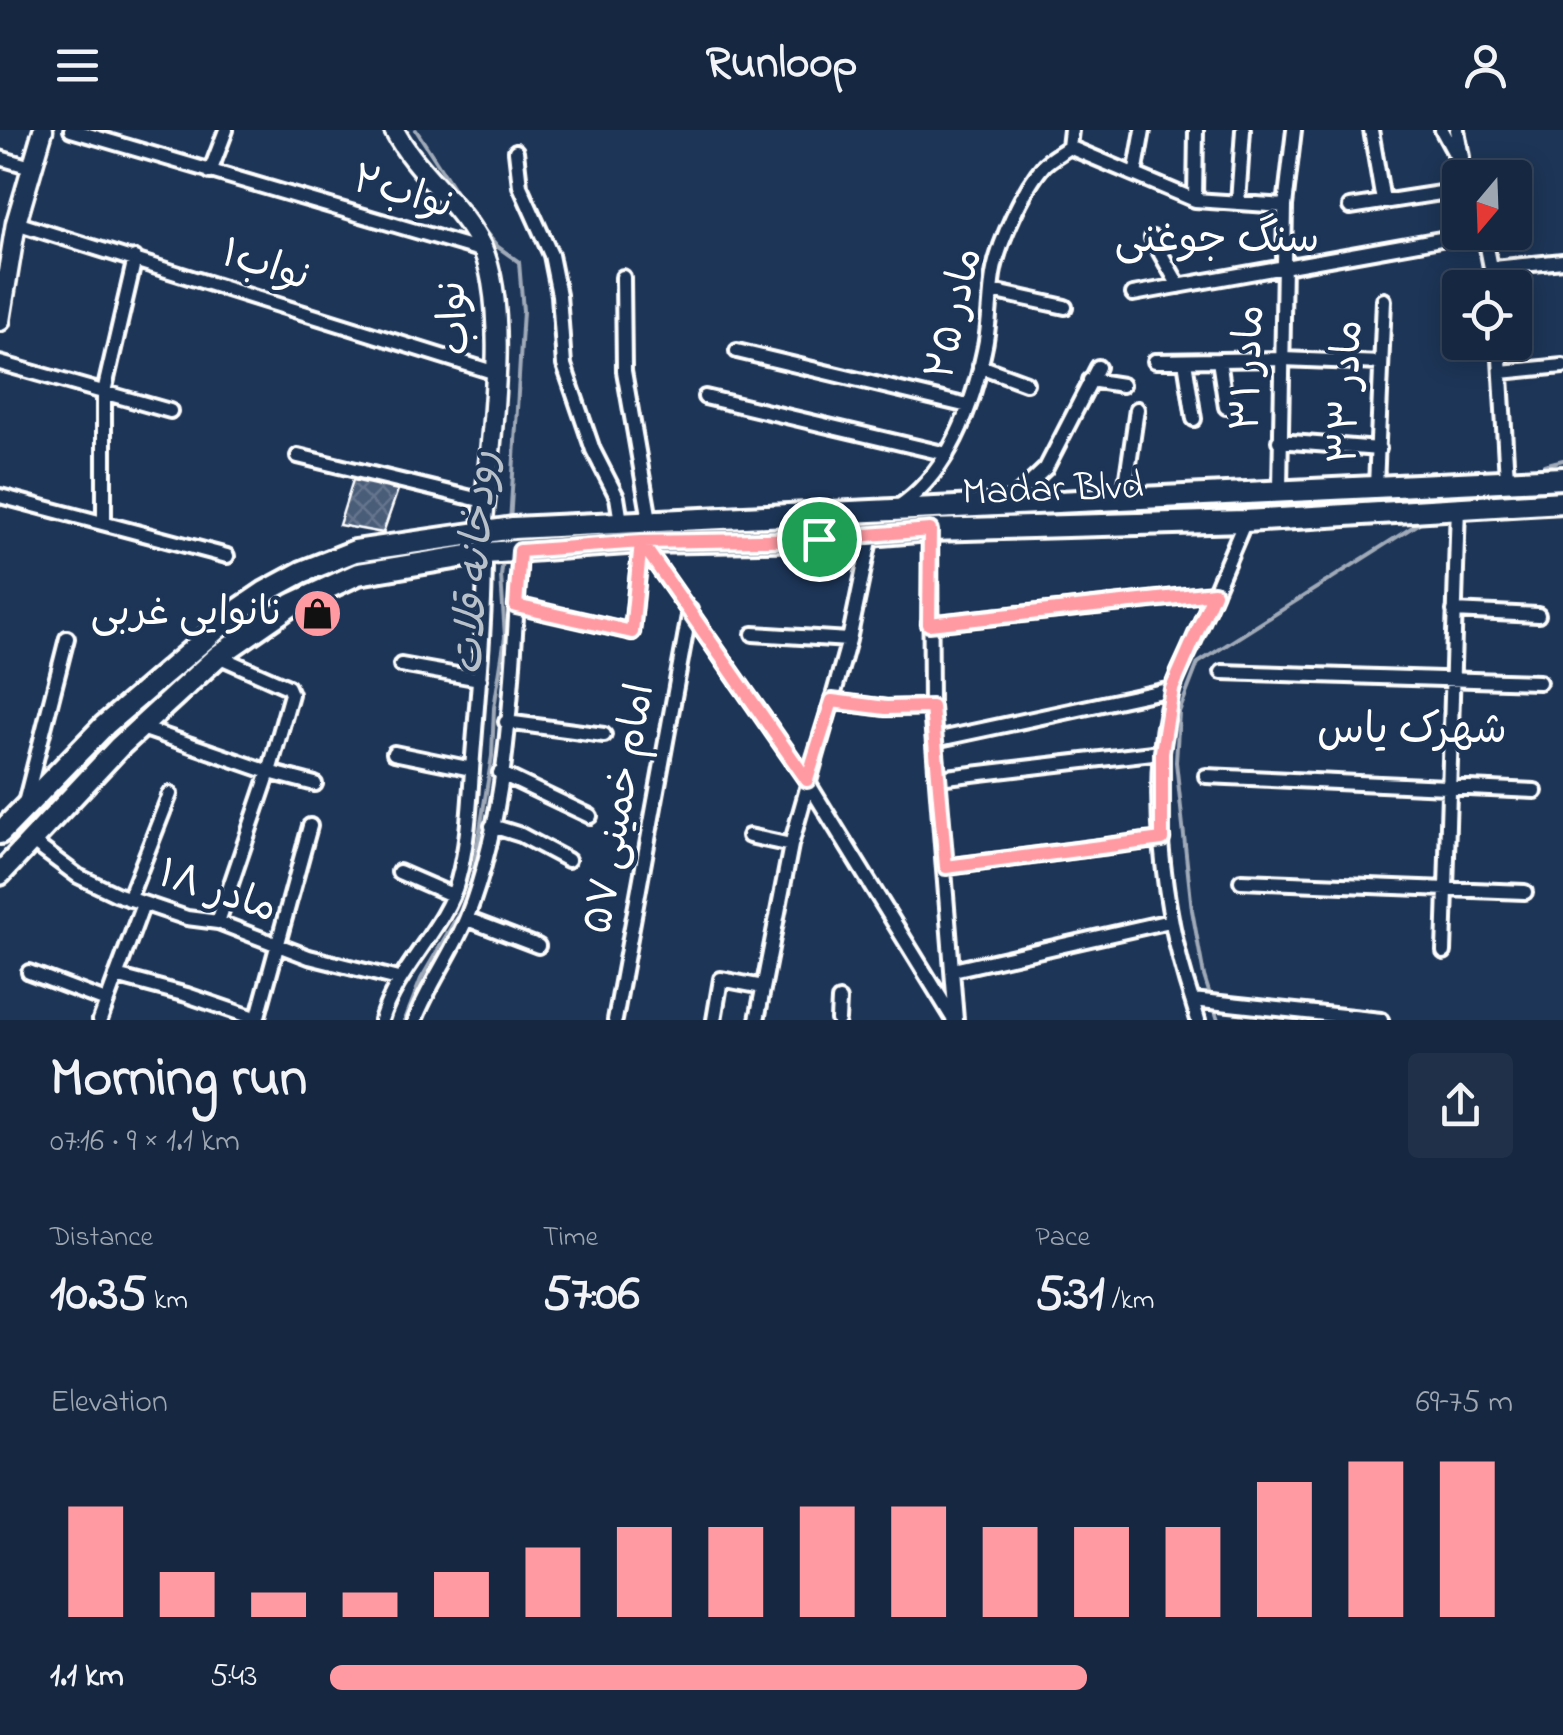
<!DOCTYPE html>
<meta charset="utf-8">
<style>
:root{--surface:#162841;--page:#1f3048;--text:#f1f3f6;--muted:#9ea6b1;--line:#35445a;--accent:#ff9aa2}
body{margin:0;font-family:"Indie Flower","Playpen Sans Arabic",sans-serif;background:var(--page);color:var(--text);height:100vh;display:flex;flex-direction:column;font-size:38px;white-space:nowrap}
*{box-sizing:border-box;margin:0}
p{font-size:32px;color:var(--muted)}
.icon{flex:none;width:55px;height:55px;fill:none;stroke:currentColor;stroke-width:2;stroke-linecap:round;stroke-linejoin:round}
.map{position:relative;height:890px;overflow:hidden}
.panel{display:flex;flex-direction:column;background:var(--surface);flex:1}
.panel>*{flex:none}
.needle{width:65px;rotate:199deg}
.fabs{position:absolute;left:1442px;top:30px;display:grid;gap:20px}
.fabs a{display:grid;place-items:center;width:90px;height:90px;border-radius:10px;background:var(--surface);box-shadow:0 5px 25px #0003,0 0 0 2px var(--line);font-size:50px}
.pin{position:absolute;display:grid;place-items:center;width:85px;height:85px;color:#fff;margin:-42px;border:5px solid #fff;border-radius:50%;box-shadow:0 2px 10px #0007}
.round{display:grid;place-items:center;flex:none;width:105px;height:105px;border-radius:10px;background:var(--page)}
.summary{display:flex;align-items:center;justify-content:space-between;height:170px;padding:0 50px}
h1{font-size:55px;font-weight:700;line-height:75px}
.stats{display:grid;grid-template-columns:repeat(3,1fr);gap:15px;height:170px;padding:10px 50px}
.stats div{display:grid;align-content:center}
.stats b{font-size:50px;font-weight:700}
.stats small{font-size:28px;font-weight:400}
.stats p{font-size:28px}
.chart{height:280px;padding:20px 50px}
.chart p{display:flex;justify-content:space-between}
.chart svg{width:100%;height:180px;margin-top:10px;stroke:var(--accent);stroke-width:6}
ul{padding:0 50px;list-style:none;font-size:32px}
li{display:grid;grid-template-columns:160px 120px 1fr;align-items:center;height:75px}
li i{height:25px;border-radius:12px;background:var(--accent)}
header{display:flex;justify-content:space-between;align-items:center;height:130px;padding:0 50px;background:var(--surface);font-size:45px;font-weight:700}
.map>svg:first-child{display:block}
</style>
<header><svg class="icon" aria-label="menu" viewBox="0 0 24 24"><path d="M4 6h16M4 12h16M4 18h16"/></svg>Runloop<svg class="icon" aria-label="person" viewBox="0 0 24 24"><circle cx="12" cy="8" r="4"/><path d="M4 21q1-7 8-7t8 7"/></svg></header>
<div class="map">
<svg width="1563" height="890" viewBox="0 0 1563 890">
<defs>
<pattern id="building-cross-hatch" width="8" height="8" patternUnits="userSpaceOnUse" patternTransform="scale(2.5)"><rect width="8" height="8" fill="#4a5d79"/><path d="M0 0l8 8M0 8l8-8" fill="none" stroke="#65758d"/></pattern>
</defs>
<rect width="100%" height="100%" fill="#1d3557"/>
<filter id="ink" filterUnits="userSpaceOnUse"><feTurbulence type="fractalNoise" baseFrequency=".01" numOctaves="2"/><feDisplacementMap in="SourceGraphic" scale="20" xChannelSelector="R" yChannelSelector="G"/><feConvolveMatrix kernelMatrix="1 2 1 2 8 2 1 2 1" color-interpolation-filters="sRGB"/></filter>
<g filter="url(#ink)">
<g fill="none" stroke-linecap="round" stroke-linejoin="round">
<path stroke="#a0aab8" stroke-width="4" d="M416 0 465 76
M473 87 498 117 519 132 523 181 510 393
M1544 335 1563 330
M405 890 421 849 461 780 472 749 492 626 494 578 505 507 501 446 503 431
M1218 890 1204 846 1192 780 1176 632 1179 582 1198 533 1419 393"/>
</g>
<path fill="url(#building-cross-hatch)" stroke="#fff" stroke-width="2.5" d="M353 350 398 360 383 403 339 395Z"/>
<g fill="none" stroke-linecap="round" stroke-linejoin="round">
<defs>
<path id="street" d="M71 0 484 121
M1371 0 1383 71
M1442 0 1468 48
M1457 0 1462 27
M1069 17 1195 70 1285 76
M516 21 520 56 551 125 559 165 564 235 593 320 617 367 621 392
M0 28 31 37
M210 42 226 0
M1135 45 1143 0
M1195 70 1196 0
M1238 73 1243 0
M1350 77 1460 60
M16 93 496 243
M1484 102 1495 158
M1152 108 1179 156
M1494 138 1563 131
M623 147 624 241 650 390
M992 161 1065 177
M1133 164 1480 102
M1499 212 1507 349
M737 221 968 276
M1219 230 1226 277
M1155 231 1283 229 1381 233
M1185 231 1194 289
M0 233 170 281
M980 236 1026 253
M1501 242 1563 236
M1090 250 1122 255
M705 267 947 324
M1279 311 1379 319
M298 326 484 371
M1376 356 1384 170
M1280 359 1285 76 1294 0
M0 366 227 426
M1124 368 1137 279
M1009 373 1046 338 1098 237
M898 377C948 344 972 278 984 221 990 196 989 171 993 145 998 114 1023 59 1044 35 1051 28 1061 23 1069 17L1071 0
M1245 391C1228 431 1211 471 1194 511 1187 527 1177 543 1172 560 1146 650 1163 782 1192 870L1381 890
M104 392V262L135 128
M930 400 931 577 956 890
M641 412 807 651 954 890
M516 475 632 502 641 412
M1454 481 1538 485
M929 494 1214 463
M753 504 849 510
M218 526 288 557 291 564 269 642 315 654
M401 535 480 549
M1222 542 1539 552
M832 571 886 578 931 577
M506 592 604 605
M139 597 269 642 218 792
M935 610 1172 559
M394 623 472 639
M500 643 590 686
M1206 646 1535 661
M938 648 1161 622
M25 673 67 508
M492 696 521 705 568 730
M749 706 791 715
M30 710 78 746 116 764 187 788 218 792 309 827 398 849
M946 737 1162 709
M399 742 452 765
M1241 751 1525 762
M129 769 170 664
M467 789 538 816
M1444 822 1458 376
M953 840 1170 791
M29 842 106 871
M116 846 187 865 257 889
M1192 870 1198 890
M100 890 143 774
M257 890 310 696
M381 890C397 839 446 797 458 750 470 707 470 658 474 614 479 550 485 487 485 423
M415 890C429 854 453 822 467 787 511 676 512 539 520 421
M615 890 690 480
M714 890 721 849 763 857
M757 890 791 715 849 510 871 405
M838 890 839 870"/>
<path id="secondary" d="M394 0C416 42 455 69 478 110 514 170 488 330 482 401
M0 191 16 93 43 0"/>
<path id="primary" d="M0 703 105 595 240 479 265 462 302 442 355 421 513 398 1563 348
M0 744 119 617 218 526 293 474 358 444 485 423 641 412 819 409 930 400 1245 391 1563 372"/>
</defs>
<use href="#street" stroke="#fff" stroke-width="20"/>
<use href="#secondary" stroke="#fff" stroke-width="25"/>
<use href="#primary" stroke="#fff" stroke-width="28"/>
<use href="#street" stroke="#1d3557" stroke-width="12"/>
<use href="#secondary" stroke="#1d3557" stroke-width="18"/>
<use href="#primary" stroke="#1d3557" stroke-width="20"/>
</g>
</g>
<g fill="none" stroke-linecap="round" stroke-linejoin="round" filter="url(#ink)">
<defs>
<path id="route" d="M819 409 641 412 520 421 516 476 632 502 641 412 807 650 832 571 886 578 932 577 946 737 1162 709V622L1172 559 1214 463 929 494 930 400 819 409"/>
</defs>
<use href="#route" stroke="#fff" stroke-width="20"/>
<use href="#route" stroke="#ff9aa2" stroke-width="12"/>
</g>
<defs>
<symbol id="shop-disc" viewBox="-11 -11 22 22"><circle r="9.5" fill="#ff9aa2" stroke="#1d3557"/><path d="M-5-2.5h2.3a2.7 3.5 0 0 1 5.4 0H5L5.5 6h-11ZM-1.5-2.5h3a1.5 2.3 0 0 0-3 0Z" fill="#111"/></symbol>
</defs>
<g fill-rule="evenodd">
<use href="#shop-disc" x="290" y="456" width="55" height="55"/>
</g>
<g text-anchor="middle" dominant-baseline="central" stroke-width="8" stroke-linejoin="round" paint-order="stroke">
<g font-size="40" fill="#fff" stroke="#1d3557">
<text transform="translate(402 64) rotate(16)">نواب۲</text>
<text transform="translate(265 137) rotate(17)">نواب۱</text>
<text transform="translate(956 184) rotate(-77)">مادر ۲۵</text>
<text transform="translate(456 188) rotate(-94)">نواب</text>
<text transform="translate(1250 238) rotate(-88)">مادر ۳۱</text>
<text transform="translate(1348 262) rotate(-88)">مادر ۳۳</text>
<text transform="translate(1053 361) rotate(-2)">Madar Blvd</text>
<text transform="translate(621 679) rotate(-80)">امام خمینی ۵۷</text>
<text transform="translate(217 763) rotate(18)">مادر ۱۸</text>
</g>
<g font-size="40" fill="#fff" stroke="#1d3557" text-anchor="end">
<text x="283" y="484">نانوایی غربی</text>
</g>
<g font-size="42" fill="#fff" stroke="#1d3557">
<text x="1217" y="110">سنگ جوغنی</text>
<text x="1412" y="601">شهرک یاس</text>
</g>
<g font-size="42" font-style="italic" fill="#b8c0ca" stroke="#1d3557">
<text transform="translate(477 433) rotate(-86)">رودخانه قلات</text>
</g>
</g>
</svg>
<div class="fabs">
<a><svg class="needle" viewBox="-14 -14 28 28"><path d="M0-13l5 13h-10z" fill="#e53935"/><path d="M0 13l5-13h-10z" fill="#9ea6b1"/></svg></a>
<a><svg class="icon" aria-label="locate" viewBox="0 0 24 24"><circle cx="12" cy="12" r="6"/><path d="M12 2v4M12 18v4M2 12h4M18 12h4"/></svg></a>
</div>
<div class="pin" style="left:819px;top:409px;background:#1e9e55"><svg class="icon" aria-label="arrive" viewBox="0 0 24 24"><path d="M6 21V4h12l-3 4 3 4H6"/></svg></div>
</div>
<section class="panel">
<div class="summary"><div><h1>Morning run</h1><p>07:16 · 9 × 1.1 km</p></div><a class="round"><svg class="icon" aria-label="share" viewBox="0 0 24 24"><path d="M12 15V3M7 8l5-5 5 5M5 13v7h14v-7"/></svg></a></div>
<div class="stats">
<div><p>Distance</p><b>10.35<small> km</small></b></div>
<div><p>Time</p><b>57:06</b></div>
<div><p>Pace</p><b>5:31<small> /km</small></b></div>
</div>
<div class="chart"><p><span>Elevation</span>69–75 m</p>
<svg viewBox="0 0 160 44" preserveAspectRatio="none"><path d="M5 44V17M15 44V33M25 44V38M35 44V38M45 44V33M55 44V27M65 44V22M75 44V22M85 44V17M95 44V17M105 44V22M115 44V22M125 44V22M135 44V11M145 44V6M155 44V6"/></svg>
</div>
<ul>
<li><b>1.1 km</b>5:43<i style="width:64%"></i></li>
</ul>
</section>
